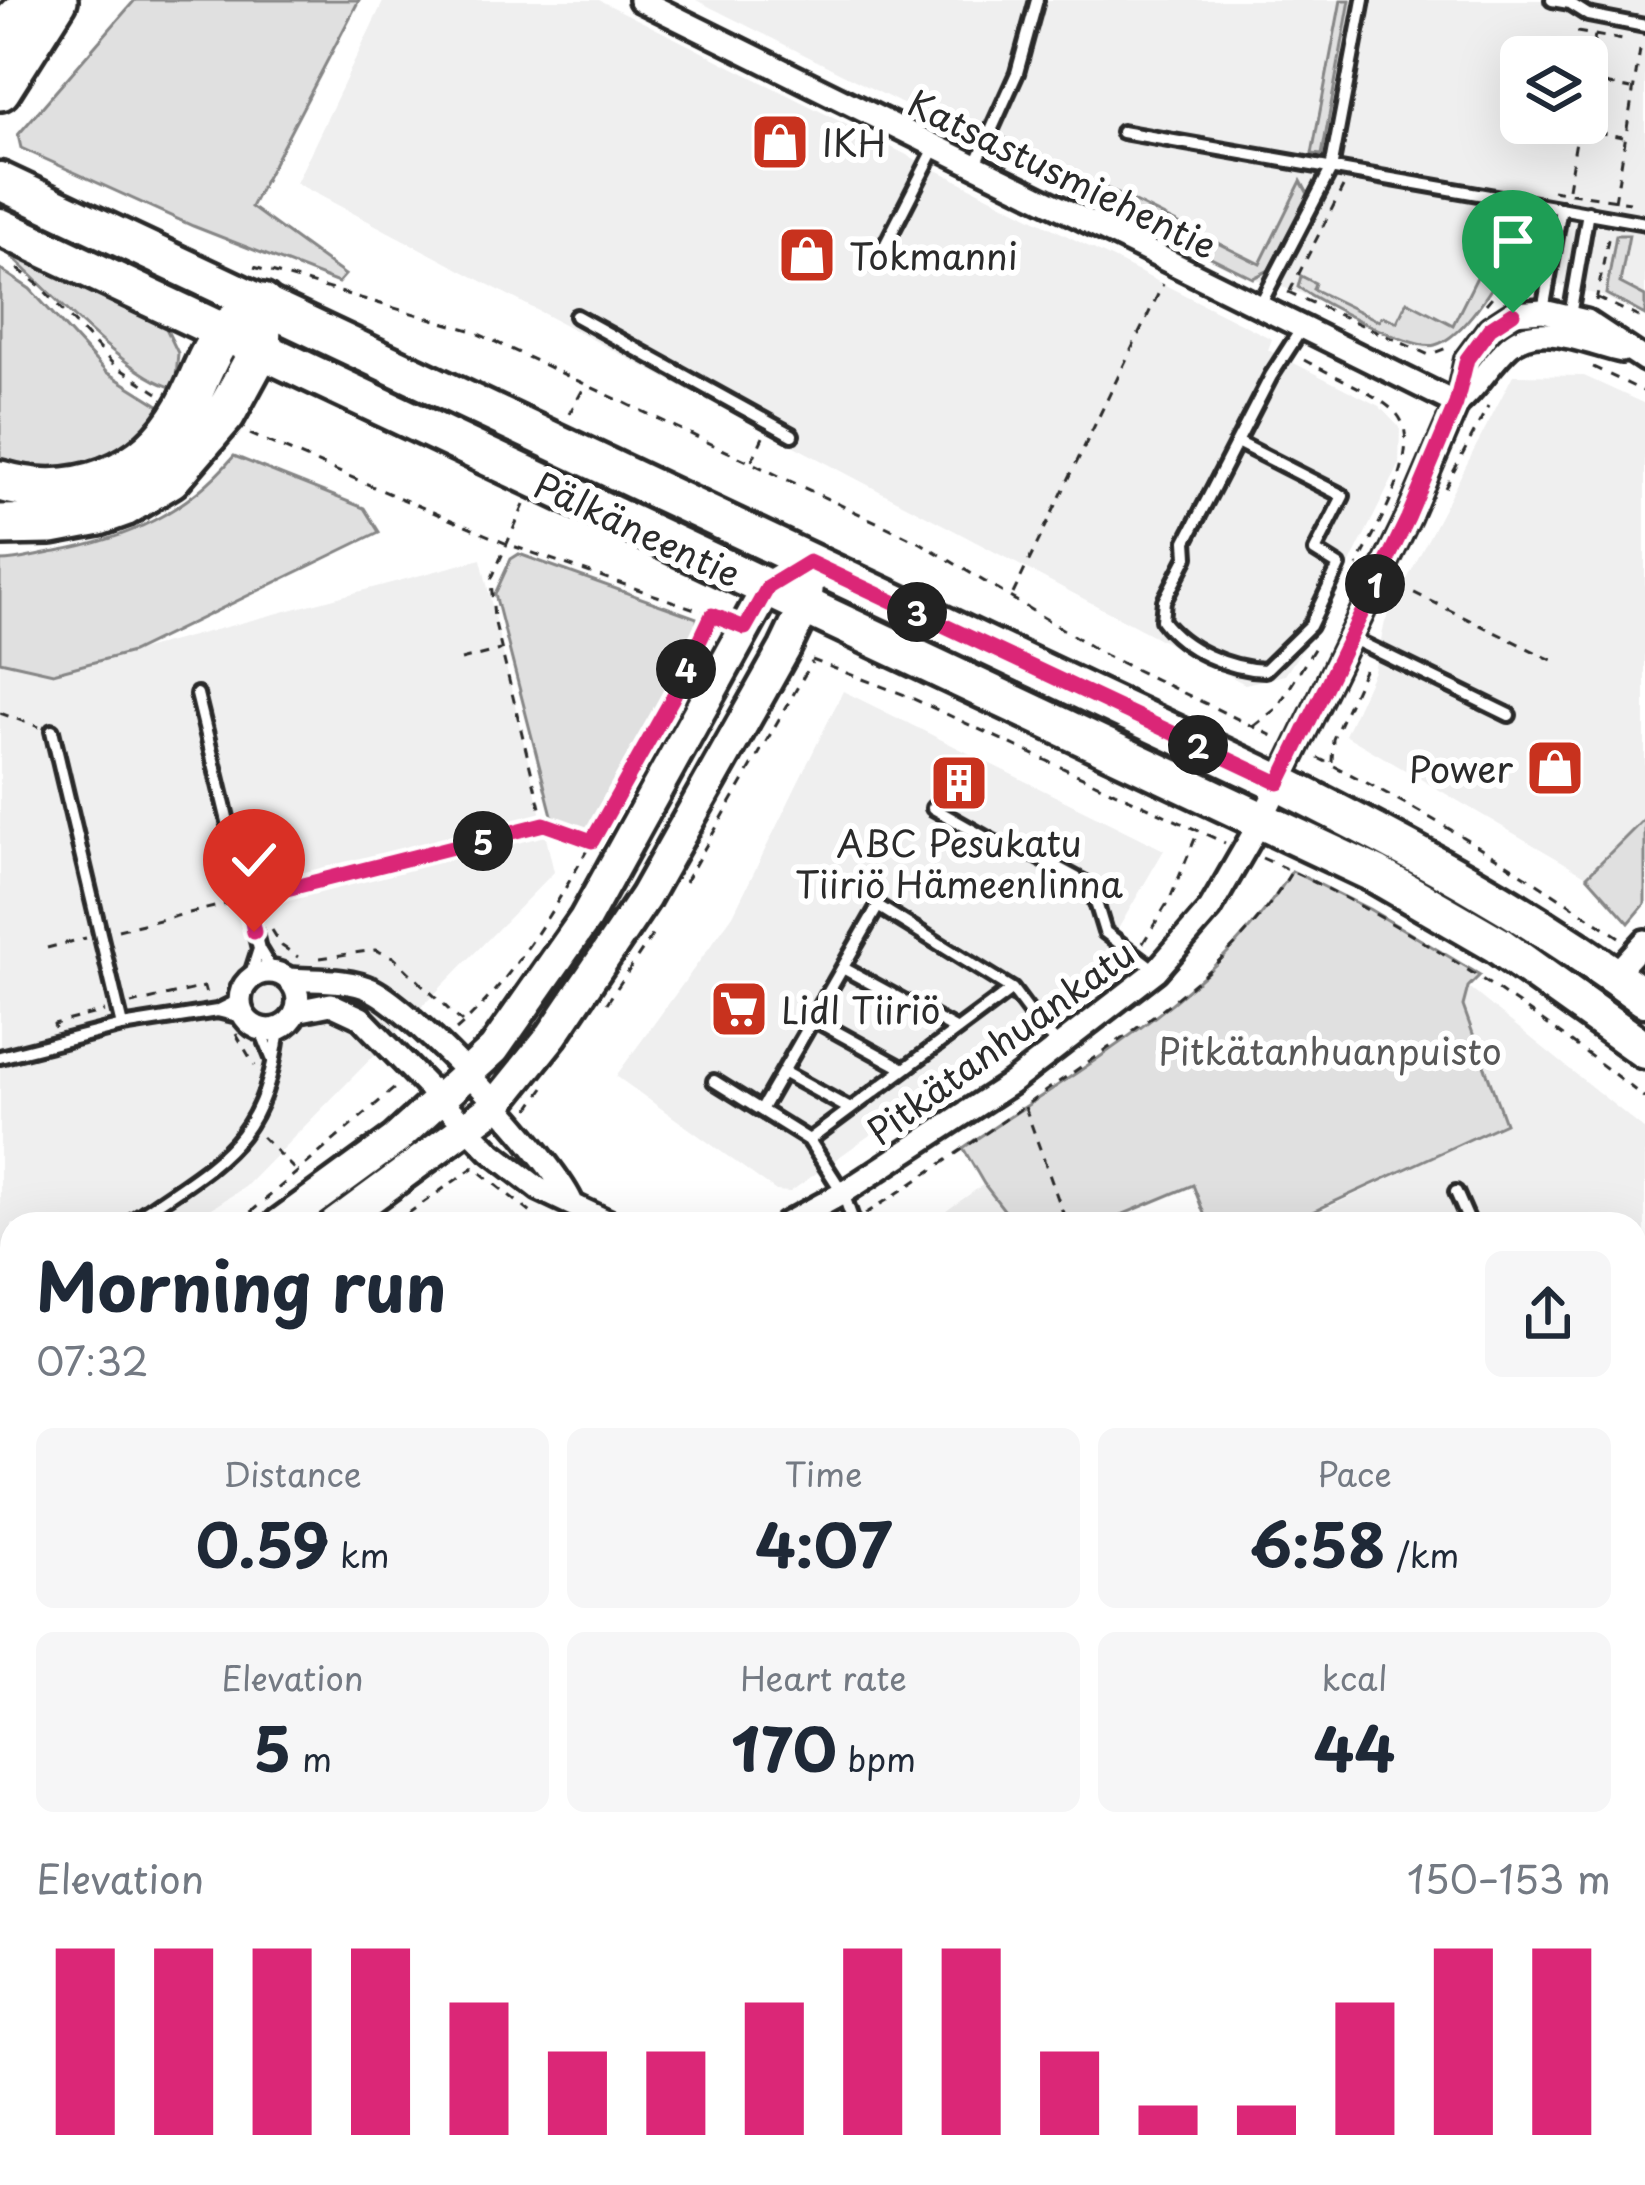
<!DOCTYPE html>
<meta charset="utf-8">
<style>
:root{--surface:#fff;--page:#f6f6f7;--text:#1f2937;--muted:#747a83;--accent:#db2777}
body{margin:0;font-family:"Playpen Sans",sans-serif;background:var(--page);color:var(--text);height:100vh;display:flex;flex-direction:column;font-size:45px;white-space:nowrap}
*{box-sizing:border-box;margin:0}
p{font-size:39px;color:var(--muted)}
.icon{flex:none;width:66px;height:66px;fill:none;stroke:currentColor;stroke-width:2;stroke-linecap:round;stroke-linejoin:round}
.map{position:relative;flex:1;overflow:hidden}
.side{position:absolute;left:0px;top:1212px;width:1647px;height:975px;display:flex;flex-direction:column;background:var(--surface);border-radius:36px 36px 0 0;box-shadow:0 12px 48px #0002}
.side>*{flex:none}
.tools{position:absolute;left:1500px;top:36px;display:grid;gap:24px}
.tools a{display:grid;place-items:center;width:108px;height:108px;border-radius:18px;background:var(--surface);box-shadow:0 12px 48px #0002;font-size:60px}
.pin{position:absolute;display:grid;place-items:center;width:102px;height:102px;color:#fff;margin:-123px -51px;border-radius:50% 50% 50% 0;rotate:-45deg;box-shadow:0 0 12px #0007}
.pin .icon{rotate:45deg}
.km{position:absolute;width:60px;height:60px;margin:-30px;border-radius:50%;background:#222;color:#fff;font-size:33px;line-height:60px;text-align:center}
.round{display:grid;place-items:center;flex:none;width:126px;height:126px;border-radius:18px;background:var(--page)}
.head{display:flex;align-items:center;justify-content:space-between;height:204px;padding:0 36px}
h1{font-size:66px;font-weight:700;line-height:90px}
.stats{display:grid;grid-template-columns:repeat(3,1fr);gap:18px;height:204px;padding:12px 36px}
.stats div{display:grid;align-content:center;border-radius:18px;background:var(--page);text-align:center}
.stats b{font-size:60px;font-weight:700}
.stats small{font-size:33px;font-weight:400}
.stats p{font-size:33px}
.chart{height:336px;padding:24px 36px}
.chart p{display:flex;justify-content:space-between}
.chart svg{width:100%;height:216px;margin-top:12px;stroke:var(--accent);stroke-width:6}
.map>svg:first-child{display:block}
</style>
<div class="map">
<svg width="1645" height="2185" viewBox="0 0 1645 2185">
<rect width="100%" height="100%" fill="#fff"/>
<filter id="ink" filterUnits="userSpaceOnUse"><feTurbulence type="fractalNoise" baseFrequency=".00833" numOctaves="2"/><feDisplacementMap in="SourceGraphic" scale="24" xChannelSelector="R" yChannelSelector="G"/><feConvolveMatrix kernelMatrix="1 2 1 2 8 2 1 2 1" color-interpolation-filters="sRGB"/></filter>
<g filter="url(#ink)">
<path fill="#efefef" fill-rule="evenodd" d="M384 0H599L1272 339 1268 350 1379 406 1400 428 1399 466 1321 621 1285 675 1245 684 296 183Z
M696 0H1645V316L1602 296 1499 269 1451 339 1428 350 1409 344 1301 293 1242 275ZM1521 57H1587V123H1521Z
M1513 375 1584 376 1645 404V818L1587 876 1345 735 1374 671 1385 622Z
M481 559 554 872 245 1187 187 1224H12V1336L0 1344V661L54 673Z
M843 691 1164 850 1089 979 790 1192 776 1191 616 1076 733 915Z
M1468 987 1645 1130V1405L1635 1417V1224H1326L1321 1211 1505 1123 1462 1005Z
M984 1184 1015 1224H928Z"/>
<path fill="#e0e0e0" stroke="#868686" stroke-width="3" d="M135 0H359L251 207 345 275 338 283 193 226 21 148 18 135Z
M1341 0H1350L1322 155 1312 154Z
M1005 138 1260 264 1301 181 1308 194 1269 270 1253 278 1004 154Z
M1509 213 1530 221C1514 252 1470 336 1435 345 1412 351 1320 302 1298 287L1301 276 1315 283 1313 289 1379 321 1383 316 1397 322 1407 301 1453 325Z
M1616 235H1629L1620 283 1645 296V315L1606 294Z
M0 246 165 326 178 353 175 388C126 378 42 282 0 246Z
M0 269 30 289 106 372 165 409 144 440 75 473 0 466Z
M486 429 739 547 735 556 481 438Z
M234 456 364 508 379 532 132 652 53 673 0 661V561C19 561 37 555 56 552 127 539 186 513 234 456Z
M519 554 697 618C702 651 609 793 588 830L559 823 552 815 495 594 511 559Z
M1645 818V904L1629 923 1587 876Z
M1292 871 1369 909 1480 975 1468 987 1463 1006 1505 1123 1286 1224H1208L1193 1185 1100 1224H1015L984 1184 963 1148C1079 1069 1217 994 1292 871Z"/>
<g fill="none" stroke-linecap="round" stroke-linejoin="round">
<defs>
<path id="lane" d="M1552 0 1569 3 1588 15 1645 26
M1122 132 1645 223
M976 164 1017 73 1037 0
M875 265 936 146
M1259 307 1331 169 1363 0
M1543 311 1561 208
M576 316 792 435
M1570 316 1588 212
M1237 442 1343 496 1315 551 1339 566 1310 626 1265 670C1229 669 1184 650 1162 620L1164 601 1187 557 1186 541 1271 376 1302 328
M1351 638 1509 715
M197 694 259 949 273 972
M52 731 122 1026
M933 808 995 843 1019 847 1091 886 1105 932 1156 971
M843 968 957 1030
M249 980 259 949
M217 1011 246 1018
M813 1019 904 1069
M260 1028 272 1058
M0 1057 122 1026 217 1011 241 999
M783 1072 850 1109
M714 1081 809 1140 1012 989
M761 1110 878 906 1012 989 1044 1032 1061 1045
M809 1140 843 1193 854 1224
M1456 1192 1470 1224
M128 1224C219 1159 264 1148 279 1028
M971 1224H976
M0 1303 12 1296
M1635 1466 1645 1473"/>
<path id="street" d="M640 0 1457 404
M1457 404C1478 387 1489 364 1509 346 1538 319 1589 344 1622 351
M240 1001a29 29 0 1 1 58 0a29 29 0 1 1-58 0Z
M1614 975 1645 941
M289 979C315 981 348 978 372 990 418 1013 549 1155 571 1201
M296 1011 331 1004 361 1018 490 1151 539 1189 613 1224
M786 1224 843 1193 1011 1083 1156 971 1210 909 1262 819 1408 518 1457 404 1467 359 1490 328 1513 313 1543 311 1586 321 1645 360
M1635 1781 1645 1809
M4 1877 12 1833
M1635 2141H1645
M656 2175 664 2185
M1145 2175 1153 2185
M397 2185 403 2175
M728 2185 740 2175"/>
<path id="secondary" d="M280 1224 395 1140 494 1049 585 919 768 587 810 562
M335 1224 495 1106 552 1035 645 897 785 648 806 604 808 585
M0 1429 12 1422
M1635 1512 1645 1501
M1635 1913 1645 1906
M1036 2185 1044 2175
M1191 2185 1207 2175"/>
<path id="primary" d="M0 181 1279 783C1411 849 1525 910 1645 998
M0 227 1377 875 1498 945 1645 1050"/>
<path id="highway" d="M0 35 35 0
M0 90 57 0
M0 481C74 503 147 476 185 408 198 385 207 353 224 333 234 322 250 313 262 304
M0 525 51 524 99 515 124 506 170 478 225 414 260 350 262 304"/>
</defs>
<use href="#lane" stroke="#2b2b2b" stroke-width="20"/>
<use href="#street" stroke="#2b2b2b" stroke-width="30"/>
<use href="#secondary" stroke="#2b2b2b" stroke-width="39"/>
<use href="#primary" stroke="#2b2b2b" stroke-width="45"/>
<use href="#highway" stroke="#2b2b2b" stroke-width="48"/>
<path stroke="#2b2b2b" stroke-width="3" stroke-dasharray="9 9" stroke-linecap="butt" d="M1577 32 1629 41
M1587 80 1595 35
M1588 81 1631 89
M1579 129 1623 137
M1568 188 1579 123
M1552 190 1630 202
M1615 201 1641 44
M254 267 470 330 519 353 921 543 1105 655 1277 738
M18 269 39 285 114 365 158 393
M1511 277 1531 281
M1290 291 1343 187
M1288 292 1429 355 1449 347
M1598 298 1645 320
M1596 301 1609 234
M1486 304 1509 277 1537 220
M1304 360C1333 376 1370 390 1394 411 1430 444 1373 533 1357 566
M1593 367 1645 392
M569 414 585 386
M250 434 510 545 721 618
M752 461 763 437
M1445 488 1488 406
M524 505 491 580 494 619 544 824
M1398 585 1558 663
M1013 594 1163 284
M461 660 500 650
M812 660 905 695 1225 843
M0 713 39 727
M1254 726 1277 708 1317 644
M1318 758C1424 810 1521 871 1619 937
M1332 762 1333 739 1366 666
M1262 858C1402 919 1525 1004 1645 1098
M685 882 812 662
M264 895 544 824 591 841
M118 930 231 903
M272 930 282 946 298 957
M1143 943 1170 899 1197 834
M47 948 86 938
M320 958 375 950 393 957 462 1022
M607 1003 655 931
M131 1004 204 987 207 998
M55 1028 54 1024 104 1011
M456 1030C526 970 582 860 625 779 654 725 685 672 711 616
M236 1034 255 1066
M1025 1107 1067 1224
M529 1109 544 1088
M262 1137 298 1173
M481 1173 545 1224
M865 1214C928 1174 989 1131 1050 1088 1139 1027 1233 968 1290 874
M237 1224 397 1086
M393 1224 477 1165
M0 1383 12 1376
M686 2175 700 2185
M995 2185 1004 2175"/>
<use href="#lane" stroke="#fff" stroke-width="10"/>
<use href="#street" stroke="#fff" stroke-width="21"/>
<use href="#secondary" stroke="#fff" stroke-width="30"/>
<use href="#primary" stroke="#fff" stroke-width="36"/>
<use href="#highway" stroke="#fff" stroke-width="39"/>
</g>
</g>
<g fill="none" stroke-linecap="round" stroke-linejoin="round" filter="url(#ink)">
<defs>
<path id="route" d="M254 932 247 899 544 824 592 841 672 699 712 615 745 628 768 587 809 562 1279 783 1408 518 1456 404 1467 359 1490 328 1513 313"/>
</defs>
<use href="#route" stroke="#fff" stroke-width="24"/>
<use href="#route" stroke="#db2777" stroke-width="15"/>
</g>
<defs>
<symbol id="shop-square" viewBox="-11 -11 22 22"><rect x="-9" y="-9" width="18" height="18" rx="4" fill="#c8321e" stroke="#fff"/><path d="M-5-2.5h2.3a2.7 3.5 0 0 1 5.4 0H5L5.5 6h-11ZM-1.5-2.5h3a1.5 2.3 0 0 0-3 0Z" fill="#fff"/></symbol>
<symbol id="building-square" viewBox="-11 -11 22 22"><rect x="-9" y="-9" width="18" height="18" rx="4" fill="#c8321e" stroke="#fff"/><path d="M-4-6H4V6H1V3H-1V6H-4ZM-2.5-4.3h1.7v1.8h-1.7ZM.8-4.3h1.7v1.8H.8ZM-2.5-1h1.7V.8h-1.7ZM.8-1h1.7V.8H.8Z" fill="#fff"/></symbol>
<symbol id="supermarket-square" viewBox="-11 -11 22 22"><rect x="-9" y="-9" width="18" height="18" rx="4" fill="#c8321e" stroke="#fff"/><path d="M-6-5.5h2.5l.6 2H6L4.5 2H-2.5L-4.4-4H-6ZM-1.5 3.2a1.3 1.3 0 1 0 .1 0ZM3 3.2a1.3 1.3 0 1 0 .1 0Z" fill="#fff"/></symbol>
</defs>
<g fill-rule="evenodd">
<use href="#shop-square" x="747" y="109" width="66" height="66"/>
<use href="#shop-square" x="774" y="222" width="66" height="66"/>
<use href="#shop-square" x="1522" y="735" width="66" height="66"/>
<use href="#building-square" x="926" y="750" width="66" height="66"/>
<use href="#supermarket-square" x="706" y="976" width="66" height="66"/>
</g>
<g text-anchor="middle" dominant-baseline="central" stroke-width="12" stroke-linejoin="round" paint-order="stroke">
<g font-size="36" fill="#2b2b2b" stroke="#fff" text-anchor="start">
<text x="822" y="142">IKH</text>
<text x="849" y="255">Tokmanni</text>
<text x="1513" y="768" text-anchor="end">Power</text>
<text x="959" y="842" text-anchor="middle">ABC Pesukatu<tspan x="959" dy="41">Tiiriö Hämeenlinna</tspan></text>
<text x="781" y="1009">Lidl Tiiriö</text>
</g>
<g font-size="36" fill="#2b2b2b" stroke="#fff">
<text transform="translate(1063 173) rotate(26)">Katsastusmiehentie</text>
<text transform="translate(638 528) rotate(25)">Pälkäneentie</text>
<text transform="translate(1000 1041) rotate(-36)">Pitkätanhuankatu</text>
</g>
<g font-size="36" fill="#585858" stroke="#fff">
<text x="1330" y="1050">Pitkätanhuanpuisto</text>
</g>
</g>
</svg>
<div class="tools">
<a><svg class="icon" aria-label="layers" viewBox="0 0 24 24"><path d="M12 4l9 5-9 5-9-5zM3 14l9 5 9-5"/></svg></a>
</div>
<div class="pin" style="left:1513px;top:313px;background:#1e9e55"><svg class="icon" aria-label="arrive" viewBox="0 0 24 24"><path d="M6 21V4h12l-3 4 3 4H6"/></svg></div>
<div class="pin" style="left:254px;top:932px;background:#d93025"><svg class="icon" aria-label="check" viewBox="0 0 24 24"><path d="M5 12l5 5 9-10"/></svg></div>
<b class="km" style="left:1375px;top:584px">1</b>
<b class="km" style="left:1198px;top:745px">2</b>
<b class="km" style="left:917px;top:612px">3</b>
<b class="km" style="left:686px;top:669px">4</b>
<b class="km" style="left:483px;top:841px">5</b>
<section class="side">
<div class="head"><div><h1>Morning run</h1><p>07:32</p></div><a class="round"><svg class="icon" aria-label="share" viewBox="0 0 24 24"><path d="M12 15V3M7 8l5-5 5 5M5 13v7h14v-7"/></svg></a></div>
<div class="stats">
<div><p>Distance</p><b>0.59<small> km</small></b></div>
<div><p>Time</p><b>4:07</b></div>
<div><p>Pace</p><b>6:58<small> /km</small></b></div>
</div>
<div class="stats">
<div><p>Elevation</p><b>5<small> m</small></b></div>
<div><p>Heart rate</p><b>170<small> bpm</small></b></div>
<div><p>kcal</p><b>44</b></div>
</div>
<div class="chart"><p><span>Elevation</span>150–153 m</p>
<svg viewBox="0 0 160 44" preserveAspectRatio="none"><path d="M5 44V6M15 44V6M25 44V6M35 44V6M45 44V17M55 44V27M65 44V27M75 44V17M85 44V6M95 44V6M105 44V27M115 44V38M125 44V38M135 44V17M145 44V6M155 44V6"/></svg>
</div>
</section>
</div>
